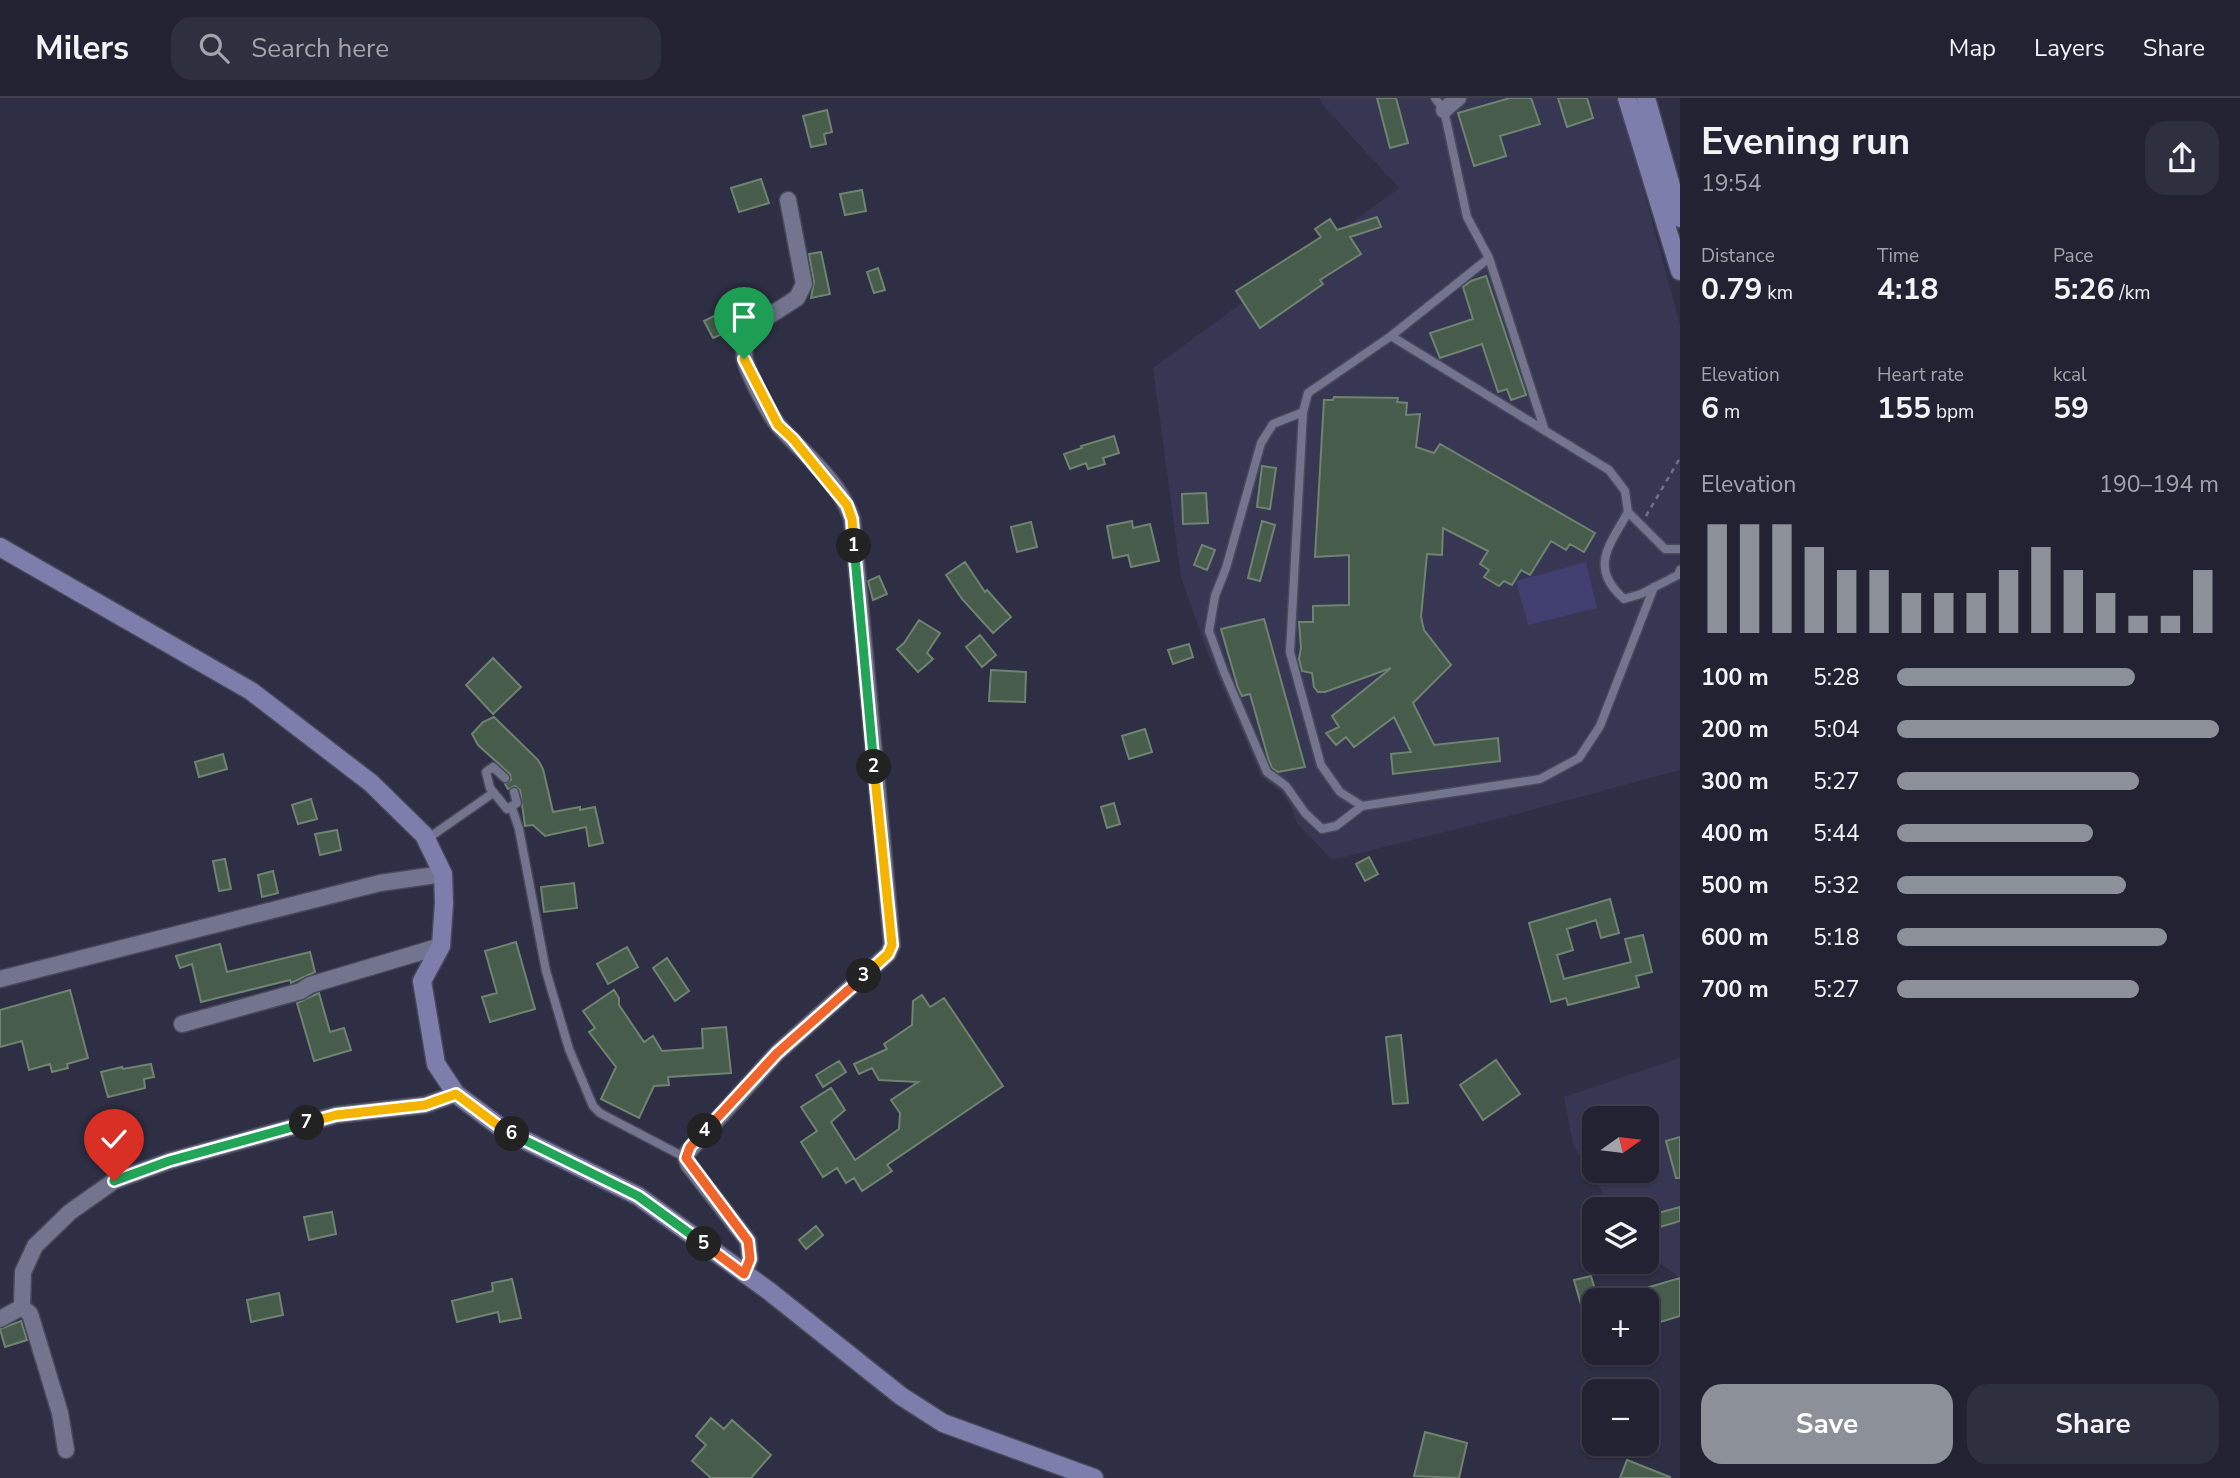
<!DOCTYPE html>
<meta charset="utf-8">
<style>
:root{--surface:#223;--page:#2e2f3f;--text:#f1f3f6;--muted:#a2a4ac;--line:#3f3f4e;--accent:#8c9099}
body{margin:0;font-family:"Nunito Sans",sans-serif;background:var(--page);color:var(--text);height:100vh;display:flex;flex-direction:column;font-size:26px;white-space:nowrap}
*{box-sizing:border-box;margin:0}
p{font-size:23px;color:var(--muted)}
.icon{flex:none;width:38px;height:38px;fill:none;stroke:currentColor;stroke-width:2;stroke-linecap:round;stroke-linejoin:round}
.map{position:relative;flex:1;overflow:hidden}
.side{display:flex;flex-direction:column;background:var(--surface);width:560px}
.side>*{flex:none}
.needle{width:46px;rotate:76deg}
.controls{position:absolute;left:1582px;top:1008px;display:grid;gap:14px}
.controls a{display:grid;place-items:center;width:77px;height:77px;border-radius:14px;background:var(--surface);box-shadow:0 2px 5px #0004,0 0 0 2px var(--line);font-size:35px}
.pin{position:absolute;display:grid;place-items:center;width:60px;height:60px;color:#fff;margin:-72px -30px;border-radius:50% 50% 50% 0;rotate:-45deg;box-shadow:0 0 7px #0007}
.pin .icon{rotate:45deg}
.km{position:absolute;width:35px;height:35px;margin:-18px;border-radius:50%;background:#222;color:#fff;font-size:19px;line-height:35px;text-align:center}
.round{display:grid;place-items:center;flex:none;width:74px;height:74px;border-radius:21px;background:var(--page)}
.head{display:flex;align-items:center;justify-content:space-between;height:119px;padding:0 21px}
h1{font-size:38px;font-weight:700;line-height:52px}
.metrics{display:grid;grid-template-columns:repeat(3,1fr);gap:10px;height:119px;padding:7px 21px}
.metrics div{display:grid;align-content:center}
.metrics b{font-size:30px;font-weight:700}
.metrics small{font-size:19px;font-weight:400}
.metrics p{font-size:19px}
.chart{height:196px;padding:14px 21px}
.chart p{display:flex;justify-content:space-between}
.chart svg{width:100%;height:126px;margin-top:7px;stroke:var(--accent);stroke-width:6}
.primary-button{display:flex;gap:14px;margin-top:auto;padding:14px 21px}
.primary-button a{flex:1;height:80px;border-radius:21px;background:var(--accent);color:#fff;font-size:28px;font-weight:700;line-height:80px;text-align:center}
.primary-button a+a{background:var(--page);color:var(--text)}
ul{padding:0 21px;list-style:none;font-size:23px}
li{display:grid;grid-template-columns:112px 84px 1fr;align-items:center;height:52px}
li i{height:18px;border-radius:9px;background:var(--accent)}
header{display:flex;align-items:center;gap:42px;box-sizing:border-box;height:98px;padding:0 35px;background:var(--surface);border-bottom:2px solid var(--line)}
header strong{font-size:33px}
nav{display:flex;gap:38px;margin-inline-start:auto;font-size:24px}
.search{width:490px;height:63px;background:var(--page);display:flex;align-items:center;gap:18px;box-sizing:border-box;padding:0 24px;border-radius:21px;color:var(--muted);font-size:26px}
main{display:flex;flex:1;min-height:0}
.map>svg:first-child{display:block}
</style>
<header>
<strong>Milers</strong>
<div class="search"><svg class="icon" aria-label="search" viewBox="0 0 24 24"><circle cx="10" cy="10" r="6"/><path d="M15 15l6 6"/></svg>Search here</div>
<nav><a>Map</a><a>Layers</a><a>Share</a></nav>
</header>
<main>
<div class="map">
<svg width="1680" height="1380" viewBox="0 0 1680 1380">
<rect width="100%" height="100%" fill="#2e2e44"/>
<path fill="#373753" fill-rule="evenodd" d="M1320 0H1619L1680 227V672L1513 717 1332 762 1298 726 1290 707 1281 694 1261 678 1208 556 1181 479 1153 270 1399 90 1322 6Z
M1680 960V1180L1647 1155V1111H1613L1573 1047 1564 999ZM1594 1020H1647V1073H1594Z"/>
<path fill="#403f6f" d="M1586 464 1597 510 1528 527 1516 483Z"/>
<path fill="#475c4a" stroke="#6e8471" stroke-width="2" d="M1377 0H1396L1408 45 1390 50Z
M1510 0H1531L1540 26 1500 38 1506 58 1474 68 1458 15Z
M1558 0H1587L1593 20 1567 29Z
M827 12 832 34 824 36 826 46 811 49 803 18Z
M761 81 769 105 739 114 731 90Z
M862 92 866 113 845 117 840 96Z
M1377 119 1381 129 1350 139 1361 156 1320 182 1323 186 1260 230 1236 193 1321 139 1315 131 1330 121 1337 132Z
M821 154 830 196 811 200 814 184 809 156Z
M878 170 885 192 874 195 867 174Z
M1486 178 1526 297 1511 302 1507 291 1498 294 1482 246 1440 260 1430 235 1473 221 1463 189 1471 183Z
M718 216 727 234 713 240 704 223Z
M1334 299 1398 300 1397 304 1407 305 1406 317 1420 316 1416 349 1434 355 1440 346 1595 435 1584 454 1570 446 1566 452 1551 443 1530 477 1521 472 1512 487 1504 483 1499 488 1484 479 1489 472 1480 466 1488 453 1443 430 1442 457 1427 456 1421 519 1424 532 1451 567 1413 605 1434 647 1498 640 1500 663 1393 676 1391 656 1411 654 1394 619 1354 649 1346 639 1336 647 1326 635 1339 629 1332 618 1391 570 1325 594H1318L1314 589 1312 575 1302 573 1299 561 1301 550 1299 524H1313V508L1349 507V457L1315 459 1324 302H1333Z
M1114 338 1119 355 1103 360 1105 366 1088 371 1086 365 1070 371 1064 356 1082 350 1081 348Z
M1262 368 1276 370 1270 411 1257 409Z
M1206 395 1208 425 1183 426 1182 396Z
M1132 423 1133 430 1150 426 1159 463 1131 469 1128 457 1113 460 1107 428Z
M1262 423 1275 427 1260 483 1248 480Z
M1031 424 1037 449 1017 454 1011 429Z
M1202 447 1215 452 1207 472 1194 467Z
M965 464 985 494 987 492 1011 519 993 535 962 501 946 477Z
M879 478 887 496 873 502 868 483Z
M1264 521 1305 669 1278 674 1272 670 1269 663 1250 596 1242 598 1238 590 1221 531Z
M919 522 940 535 927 555 933 561 918 574 897 551 904 545Z
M980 537 996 557 982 569 966 549Z
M1189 546 1193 559 1173 566 1168 552Z
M493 560 521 589 493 616 466 587Z
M991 572 1026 574 1025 604 989 603Z
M494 619 538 662 543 671 553 714 580 709V712L595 709 603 745 589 748 586 729 545 738 533 727 525 728 520 692 515 688 508 691 505 686 511 682 510 676 478 647 472 636 483 624Z
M1145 631 1152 654 1129 661 1122 638Z
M223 656 227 671 199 679 195 664Z
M311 701 317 721 298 726 292 707Z
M1114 705 1120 726 1107 730 1101 709Z
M337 732 341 752 320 757 315 736Z
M1369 759 1378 776 1365 783 1356 766Z
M225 761 231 791 219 793 213 763Z
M273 773 278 795 262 799 258 777Z
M574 785 577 810 544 814 541 789Z
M1610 801 1619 835 1601 840 1596 822 1567 831 1573 852 1557 857 1564 881 1631 864 1625 841 1643 837 1652 874 1636 878 1639 889 1568 907 1566 900 1551 904 1529 825Z
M516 844 535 911 490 924 482 899 497 895 485 853Z
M220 846 227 874 310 854 315 874 291 885 290 882 201 904 192 866 180 870 176 858Z
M627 849 638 869 608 886 597 866Z
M667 860 689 893 675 903 653 870Z
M70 892 88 960 67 966 68 970 52 974 50 966 29 972 22 943 0 949V912Z
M614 892 619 900V907L644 944 653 938 662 953 703 950 702 931 726 929 731 975 668 979 669 987 654 988 639 1020 601 1001 616 969 589 934 595 930 583 913Z
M319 895 330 934 344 930 351 952 314 963 297 905Z
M922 897 930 909 944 900 1003 988 887 1067 892 1073 862 1093 854 1080 846 1085 837 1070 823 1079 801 1044 817 1033 801 1009 831 990 845 1012 831 1024 855 1062 899 1031 900 1015 891 1002 918 984 879 982 872 970 859 976 854 966 887 951 884 946 912 927 913 903Z
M1401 937 1408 1005 1393 1006 1386 939Z
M1496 962 1520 996 1483 1022 1460 987Z
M839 963 846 974 823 989 816 977Z
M151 966 154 979 144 981 145 990 108 999 101 974 122 969 123 971Z
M1680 1039V1080H1676L1666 1043Z
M1680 1109V1123L1647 1133V1118Z
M332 1114 336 1136 309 1142 304 1119Z
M816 1128 823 1137 806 1151 799 1142Z
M1591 1178 1598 1202H1594V1207L1582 1210 1574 1182Z
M1680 1180V1218L1647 1228V1208L1651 1207 1646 1190Z
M512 1181 521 1220 500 1224 498 1214 457 1224 452 1203 493 1193 492 1185Z
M279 1195 283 1217 251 1224 247 1202Z
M21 1223 27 1242 5 1249 0 1231Z
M711 1320 724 1331 732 1322 771 1357 751 1380H711L692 1363 706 1347 696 1338Z
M1425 1334 1467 1345 1459 1380 1414 1378Z
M1627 1362 1670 1379V1380H1620Z"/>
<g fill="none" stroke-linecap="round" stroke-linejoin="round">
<defs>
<path id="lane" d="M1435 0 1444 12 1467 119 1489 160
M1391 238 1609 372 1625 393 1628 414 1665 451H1680
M1303 314 1273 326 1261 345 1226 470 1215 498 1209 533 1224 574 1267 674 1286 688 1305 715 1322 731 1336 728 1362 708
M1545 333 1489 160 1391 238 1308 295 1303 314 1290 554 1321 667 1340 694 1362 708 1540 681 1579 660 1600 628 1654 489
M1628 414C1610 447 1588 469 1624 501L1641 496 1678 477 1680 472
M505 680 493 669 486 674 490 690 507 711 517 705 514 694
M512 710 519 731 546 873 569 951 593 1008 600 1015 686 1060
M427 741 493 695"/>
<path id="street" d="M1444 12 1458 0
M0 881 380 785 443 776
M182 926 301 893 310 887 441 848
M744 1176 750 1161 748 1143 689 1067 686 1060 687 1055 777 955 888 856 892 847 852 421C840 384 804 356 779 328 770 318 748 275 745 262 742 250 748 236 755 227L797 200 804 186 788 102
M0 1221 22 1209
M66 1352 60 1315 30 1216 22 1209 23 1174 35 1148 70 1114 114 1083 169 1063 336 1017 425 1007 456 996"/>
<path id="secondary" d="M1627 0 1680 173
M1646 0 1680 120
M0 449 251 593 371 685 424 737 443 776 444 805 441 848 422 883 436 966 456 996 504 1032 638 1098 769 1193 901 1298 943 1325 1094 1380"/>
</defs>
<use href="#lane" stroke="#49495c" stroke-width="11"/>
<use href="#street" stroke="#49495c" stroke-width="19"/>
<use href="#secondary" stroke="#49495c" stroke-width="21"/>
<path stroke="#707083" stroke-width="2.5" stroke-dasharray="5 5" stroke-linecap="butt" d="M1646 418 1680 360"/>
<use href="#lane" stroke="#73748d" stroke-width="8"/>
<use href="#street" stroke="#73748d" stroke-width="16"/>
<use href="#secondary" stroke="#7e7ead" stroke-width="18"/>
</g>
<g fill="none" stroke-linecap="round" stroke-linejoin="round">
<defs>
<path id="split-1" d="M744 261 778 327 793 341 847 407 852 421 854 448"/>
<path id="split-2" d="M854 448 874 669"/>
<path id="split-3" d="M864 878 888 856 892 847 874 669"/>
<path id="split-4" d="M705 1033 777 955 864 878"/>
<path id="split-5" d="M704 1146 744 1176 750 1161 748 1143 686 1060 690 1049 705 1033"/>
<path id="split-6" d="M512 1036 638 1098 704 1146"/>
<path id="split-7" d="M307 1025 336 1017 425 1007 456 996 504 1032 512 1036"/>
<path id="split-8" d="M114 1083 169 1063 307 1025"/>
</defs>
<use href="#split-1" stroke="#fff" stroke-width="14"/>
<use href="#split-2" stroke="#fff" stroke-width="14"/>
<use href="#split-3" stroke="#fff" stroke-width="14"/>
<use href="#split-4" stroke="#fff" stroke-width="14"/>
<use href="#split-5" stroke="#fff" stroke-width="14"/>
<use href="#split-6" stroke="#fff" stroke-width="14"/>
<use href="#split-7" stroke="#fff" stroke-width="14"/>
<use href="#split-8" stroke="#fff" stroke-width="14"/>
<use href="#split-1" stroke="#f5b400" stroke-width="9"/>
<use href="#split-2" stroke="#22a559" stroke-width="9"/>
<use href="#split-3" stroke="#f5b400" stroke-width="9"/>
<use href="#split-4" stroke="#f0652b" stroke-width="9"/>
<use href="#split-5" stroke="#f0652b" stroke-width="9"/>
<use href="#split-6" stroke="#22a559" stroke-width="9"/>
<use href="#split-7" stroke="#f5b400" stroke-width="9"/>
<use href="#split-8" stroke="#22a559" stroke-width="9"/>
</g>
</svg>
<div class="controls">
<a><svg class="needle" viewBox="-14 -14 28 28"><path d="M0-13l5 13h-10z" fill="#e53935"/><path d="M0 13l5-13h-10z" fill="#a2a4ac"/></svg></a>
<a><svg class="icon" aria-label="layers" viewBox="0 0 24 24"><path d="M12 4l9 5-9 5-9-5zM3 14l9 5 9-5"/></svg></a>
<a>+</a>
<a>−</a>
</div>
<div class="pin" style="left:744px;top:261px;background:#1e9e55"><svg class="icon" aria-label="arrive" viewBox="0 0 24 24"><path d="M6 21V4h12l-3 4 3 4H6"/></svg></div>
<div class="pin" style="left:114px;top:1083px;background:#d93025"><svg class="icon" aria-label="check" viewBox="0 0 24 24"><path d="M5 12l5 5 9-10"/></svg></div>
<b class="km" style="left:854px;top:448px">1</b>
<b class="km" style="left:874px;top:669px">2</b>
<b class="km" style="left:864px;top:878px">3</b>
<b class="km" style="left:705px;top:1033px">4</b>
<b class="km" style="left:704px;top:1146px">5</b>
<b class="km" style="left:512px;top:1036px">6</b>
<b class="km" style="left:307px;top:1025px">7</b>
</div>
<section class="side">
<div class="head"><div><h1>Evening run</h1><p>19:54</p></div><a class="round"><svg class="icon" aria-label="share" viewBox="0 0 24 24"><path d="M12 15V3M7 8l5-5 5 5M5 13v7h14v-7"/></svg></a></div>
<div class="metrics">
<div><p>Distance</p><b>0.79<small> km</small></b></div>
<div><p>Time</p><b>4:18</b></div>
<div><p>Pace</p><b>5:26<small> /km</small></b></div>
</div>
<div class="metrics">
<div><p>Elevation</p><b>6<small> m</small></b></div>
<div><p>Heart rate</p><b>155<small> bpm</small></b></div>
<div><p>kcal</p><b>59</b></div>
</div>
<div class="chart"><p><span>Elevation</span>190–194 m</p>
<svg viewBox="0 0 160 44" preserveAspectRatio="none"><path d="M5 44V6M15 44V6M25 44V6M35 44V14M45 44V22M55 44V22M65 44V30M75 44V30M85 44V30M95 44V22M105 44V14M115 44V22M125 44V30M135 44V38M145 44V38M155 44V22"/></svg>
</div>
<ul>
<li><b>100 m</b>5:28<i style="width:74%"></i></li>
<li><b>200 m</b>5:04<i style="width:100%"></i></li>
<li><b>300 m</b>5:27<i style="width:75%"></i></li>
<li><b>400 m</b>5:44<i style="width:61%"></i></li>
<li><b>500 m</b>5:32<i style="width:71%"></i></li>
<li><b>600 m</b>5:18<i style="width:84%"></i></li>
<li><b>700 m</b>5:27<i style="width:75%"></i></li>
</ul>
<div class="primary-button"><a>Save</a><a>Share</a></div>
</section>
</main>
